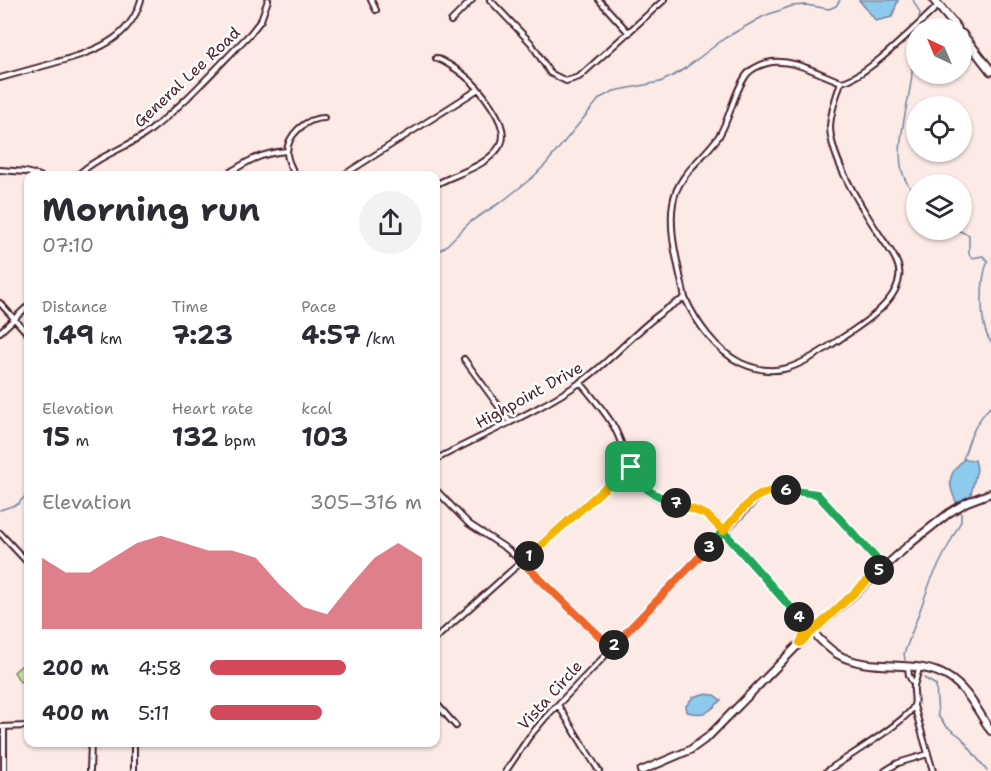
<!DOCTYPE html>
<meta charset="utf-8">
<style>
:root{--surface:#fff;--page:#f2f2f3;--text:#2b2b33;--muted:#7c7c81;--accent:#d1495b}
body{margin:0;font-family:"Shantell Sans",sans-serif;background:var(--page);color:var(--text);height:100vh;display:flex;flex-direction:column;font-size:22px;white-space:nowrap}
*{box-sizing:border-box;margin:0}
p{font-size:20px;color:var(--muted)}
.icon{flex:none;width:33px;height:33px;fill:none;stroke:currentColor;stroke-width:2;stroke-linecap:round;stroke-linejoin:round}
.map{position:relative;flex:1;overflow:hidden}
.side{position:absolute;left:24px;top:171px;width:416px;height:576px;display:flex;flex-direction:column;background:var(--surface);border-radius:12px;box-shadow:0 2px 4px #0004}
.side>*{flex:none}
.needle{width:39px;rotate:316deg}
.tools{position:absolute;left:906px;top:18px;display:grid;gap:12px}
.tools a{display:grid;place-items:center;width:66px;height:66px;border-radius:50%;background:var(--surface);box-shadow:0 2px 4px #0004;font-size:30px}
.pin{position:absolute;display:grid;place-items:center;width:51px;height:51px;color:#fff;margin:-26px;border-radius:12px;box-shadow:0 3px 9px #0006}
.km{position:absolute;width:30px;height:30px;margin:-15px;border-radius:50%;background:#222;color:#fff;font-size:16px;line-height:30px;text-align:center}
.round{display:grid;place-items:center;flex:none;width:63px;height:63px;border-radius:32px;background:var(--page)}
.summary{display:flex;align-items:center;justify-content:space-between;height:102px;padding:0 18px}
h1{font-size:33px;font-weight:700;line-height:45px}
.metrics{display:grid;grid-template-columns:repeat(3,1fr);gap:9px;height:102px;padding:6px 18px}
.metrics div{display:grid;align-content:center}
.metrics b{font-size:26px;font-weight:700}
.metrics small{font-size:16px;font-weight:400}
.metrics p{font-size:16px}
.chart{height:168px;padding:12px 18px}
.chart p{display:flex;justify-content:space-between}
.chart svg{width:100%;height:108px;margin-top:6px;fill:var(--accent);opacity:.7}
ul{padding:0 18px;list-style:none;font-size:20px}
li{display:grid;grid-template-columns:96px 72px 1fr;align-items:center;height:45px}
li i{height:15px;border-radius:8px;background:var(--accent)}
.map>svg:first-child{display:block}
</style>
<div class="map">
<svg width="991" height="771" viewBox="0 0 991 771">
<rect width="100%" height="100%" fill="#fbeae6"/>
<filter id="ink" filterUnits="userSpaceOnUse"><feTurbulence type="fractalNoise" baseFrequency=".0167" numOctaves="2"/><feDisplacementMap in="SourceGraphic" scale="12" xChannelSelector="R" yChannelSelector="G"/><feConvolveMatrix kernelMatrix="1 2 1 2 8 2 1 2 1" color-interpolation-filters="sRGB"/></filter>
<g filter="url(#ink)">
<path fill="#c0e6a1" stroke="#858266" stroke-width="1.5" d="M28 660V680L26 678 20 682 14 672Z"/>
<path fill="#8ec9ee" stroke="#7385a0" stroke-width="1.5" d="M859 0H898L892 17 876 21Z
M964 459 975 460 977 469 970 498 961 503 956 502C947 482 948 474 964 459Z
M703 694 714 695 721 700C709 713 704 716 687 712L686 706 693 697Z"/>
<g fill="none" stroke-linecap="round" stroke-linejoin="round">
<path stroke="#7385a0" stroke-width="1.5" d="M913 0 920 13 918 22
M909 36C907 48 913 61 912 73 910 107 884 169 916 193
M957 230 969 235V254L972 258 983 256 988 261C980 279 979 327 991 342
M435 253 445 247 470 222 504 200 533 177 546 164 600 98 614 91 660 82 673 76 687 67 725 38 764 16 792 6 806 5 829 9 836 6 840 0
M963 460C969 439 975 422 991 406
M0 510 18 504 28 493
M905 660 904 654 931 580 961 521V508
M924 678 936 685 938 716 946 726 961 737 987 771"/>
<defs>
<path id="street" d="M371 0 376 10
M490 0 531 43 550 73 566 81 579 77 664 0
M599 0 629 33
M451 21 472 0
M0 78C18 73 36 68 54 63 91 52 129 42 141 0
M841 82C819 74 791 57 767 63 759 65 749 70 745 77 733 95 730 118 719 136 704 158 677 175 673 203 668 233 679 268 685 298 696 322 716 351 741 363 774 378 796 368 825 349 848 333 895 308 899 278 902 263 888 248 881 237 863 210 830 159 830 126 831 110 836 97 841 82 866 78 917 25 938 6
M0 170 26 172 40 176
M77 176C97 156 125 149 147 133 185 104 217 67 250 34L261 20 268 0
M224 176C246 162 260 153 287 151
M296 176C292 169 287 161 287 153 287 135 306 118 324 118
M342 176 477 90
M435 185C456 173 488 167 501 144 511 125 478 86 464 75 455 68 446 62 436 58
M0 303 28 334
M0 332 28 306
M464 359 510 422
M580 382C592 397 605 411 614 427 625 447 629 475 646 490 665 506 694 504 714 520L812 631
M435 460C483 434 536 413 581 382 618 356 645 318 685 298
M435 489 469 524 507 549 522 562 612 648
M0 533 28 563
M435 639 586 504 631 467
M908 667 909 676 914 684
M435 702 456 726
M558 705 599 771
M914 706 933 771
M0 727 28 726
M4 727V771
M134 742V771
M90 771 91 742
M506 771 529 737 546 717 762 493C779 487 798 492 817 494L884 567
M827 771C842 760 910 720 914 705 916 700 913 692 914 686 915 680 918 675 919 668
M885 771 898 763 928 754"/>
<path id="secondary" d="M813 632C820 640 828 648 837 654 870 674 915 657 948 677 967 688 979 713 991 731
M802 640 804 631 803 621
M641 771 690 750 708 737 800 643 911 543 949 513 967 502 991 493"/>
<path id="primary" d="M934 0 957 28
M962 34 991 71"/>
</defs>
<use href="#street" stroke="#4a1f2b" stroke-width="8"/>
<use href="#secondary" stroke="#4a1f2b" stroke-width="10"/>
<use href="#primary" stroke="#4a1f2b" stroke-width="11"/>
<use href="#street" stroke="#fff" stroke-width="4"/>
<use href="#secondary" stroke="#fff" stroke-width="6"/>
<use href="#primary" stroke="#fff" stroke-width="7"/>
</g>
</g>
<g fill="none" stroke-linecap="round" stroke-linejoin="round" filter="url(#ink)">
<defs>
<path id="split-1" d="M529 556 624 471 631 467"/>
<path id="split-2" d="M529 556 522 562 612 648 614 645"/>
<path id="split-3" d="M614 645 709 547"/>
<path id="split-4" d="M709 547 723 531 799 617"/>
<path id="split-5" d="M799 617C807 625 805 634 800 643L879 570"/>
<path id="split-6" d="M786 490 817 494 884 567 879 570"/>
<path id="split-7" d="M676 503 707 515 723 531C743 510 754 488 786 490"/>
<path id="split-8" d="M631 467C644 491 651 494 676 503"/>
</defs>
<use href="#split-1" stroke="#fff" stroke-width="12"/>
<use href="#split-2" stroke="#fff" stroke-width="12"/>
<use href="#split-3" stroke="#fff" stroke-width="12"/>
<use href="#split-4" stroke="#fff" stroke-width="12"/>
<use href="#split-5" stroke="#fff" stroke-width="12"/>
<use href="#split-6" stroke="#fff" stroke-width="12"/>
<use href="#split-7" stroke="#fff" stroke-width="12"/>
<use href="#split-8" stroke="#fff" stroke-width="12"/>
<use href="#split-1" stroke="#f5b400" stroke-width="8"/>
<use href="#split-2" stroke="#f0652b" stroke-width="8"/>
<use href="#split-3" stroke="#f0652b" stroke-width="8"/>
<use href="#split-4" stroke="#22a559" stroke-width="8"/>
<use href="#split-5" stroke="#f5b400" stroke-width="8"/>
<use href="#split-6" stroke="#22a559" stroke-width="8"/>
<use href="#split-7" stroke="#f5b400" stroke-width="8"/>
<use href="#split-8" stroke="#22a559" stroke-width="8"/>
</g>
<g text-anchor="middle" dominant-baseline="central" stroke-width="5" stroke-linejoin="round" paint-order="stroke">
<g font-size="16" fill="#4a1f2b" stroke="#fff">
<text transform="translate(187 77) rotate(-43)">General Lee Road</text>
<text transform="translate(529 395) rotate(-29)">Highpoint Drive</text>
<text transform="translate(550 695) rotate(-48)">Vista Circle</text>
</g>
</g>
</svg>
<div class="tools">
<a><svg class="needle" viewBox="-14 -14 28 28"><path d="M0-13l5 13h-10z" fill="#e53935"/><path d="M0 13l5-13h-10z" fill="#7c7c81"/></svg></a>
<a><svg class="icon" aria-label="locate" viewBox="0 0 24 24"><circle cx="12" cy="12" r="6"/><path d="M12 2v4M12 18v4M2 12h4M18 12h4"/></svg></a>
<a><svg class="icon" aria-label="layers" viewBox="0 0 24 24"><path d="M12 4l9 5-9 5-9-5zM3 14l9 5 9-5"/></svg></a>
</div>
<div class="pin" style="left:631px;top:467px;background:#1e9e55"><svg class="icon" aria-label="arrive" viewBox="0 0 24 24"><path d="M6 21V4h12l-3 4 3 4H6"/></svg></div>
<b class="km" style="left:529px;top:556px">1</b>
<b class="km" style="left:614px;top:645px">2</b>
<b class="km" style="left:709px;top:547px">3</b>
<b class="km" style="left:799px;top:617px">4</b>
<b class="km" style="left:879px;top:570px">5</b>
<b class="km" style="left:786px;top:490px">6</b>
<b class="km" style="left:676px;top:503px">7</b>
<section class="side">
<div class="summary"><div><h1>Morning run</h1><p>07:10</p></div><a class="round"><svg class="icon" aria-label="share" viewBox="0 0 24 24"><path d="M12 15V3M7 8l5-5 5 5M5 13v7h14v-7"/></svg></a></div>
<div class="metrics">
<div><p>Distance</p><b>1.49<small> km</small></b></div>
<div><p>Time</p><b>7:23</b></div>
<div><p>Pace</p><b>4:57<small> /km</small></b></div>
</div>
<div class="metrics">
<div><p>Elevation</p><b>15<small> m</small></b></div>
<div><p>Heart rate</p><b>132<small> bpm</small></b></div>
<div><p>kcal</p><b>103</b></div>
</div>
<div class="chart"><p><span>Elevation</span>305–316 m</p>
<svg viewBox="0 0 160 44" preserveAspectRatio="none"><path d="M0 44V15L10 21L20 21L30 15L40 9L50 6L60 9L70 12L80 12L90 15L100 26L110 35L120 38L130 26L140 15L150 9L160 15V44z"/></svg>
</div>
<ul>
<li><b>200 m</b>4:58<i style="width:64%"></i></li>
<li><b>400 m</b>5:11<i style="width:53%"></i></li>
</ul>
</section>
</div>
